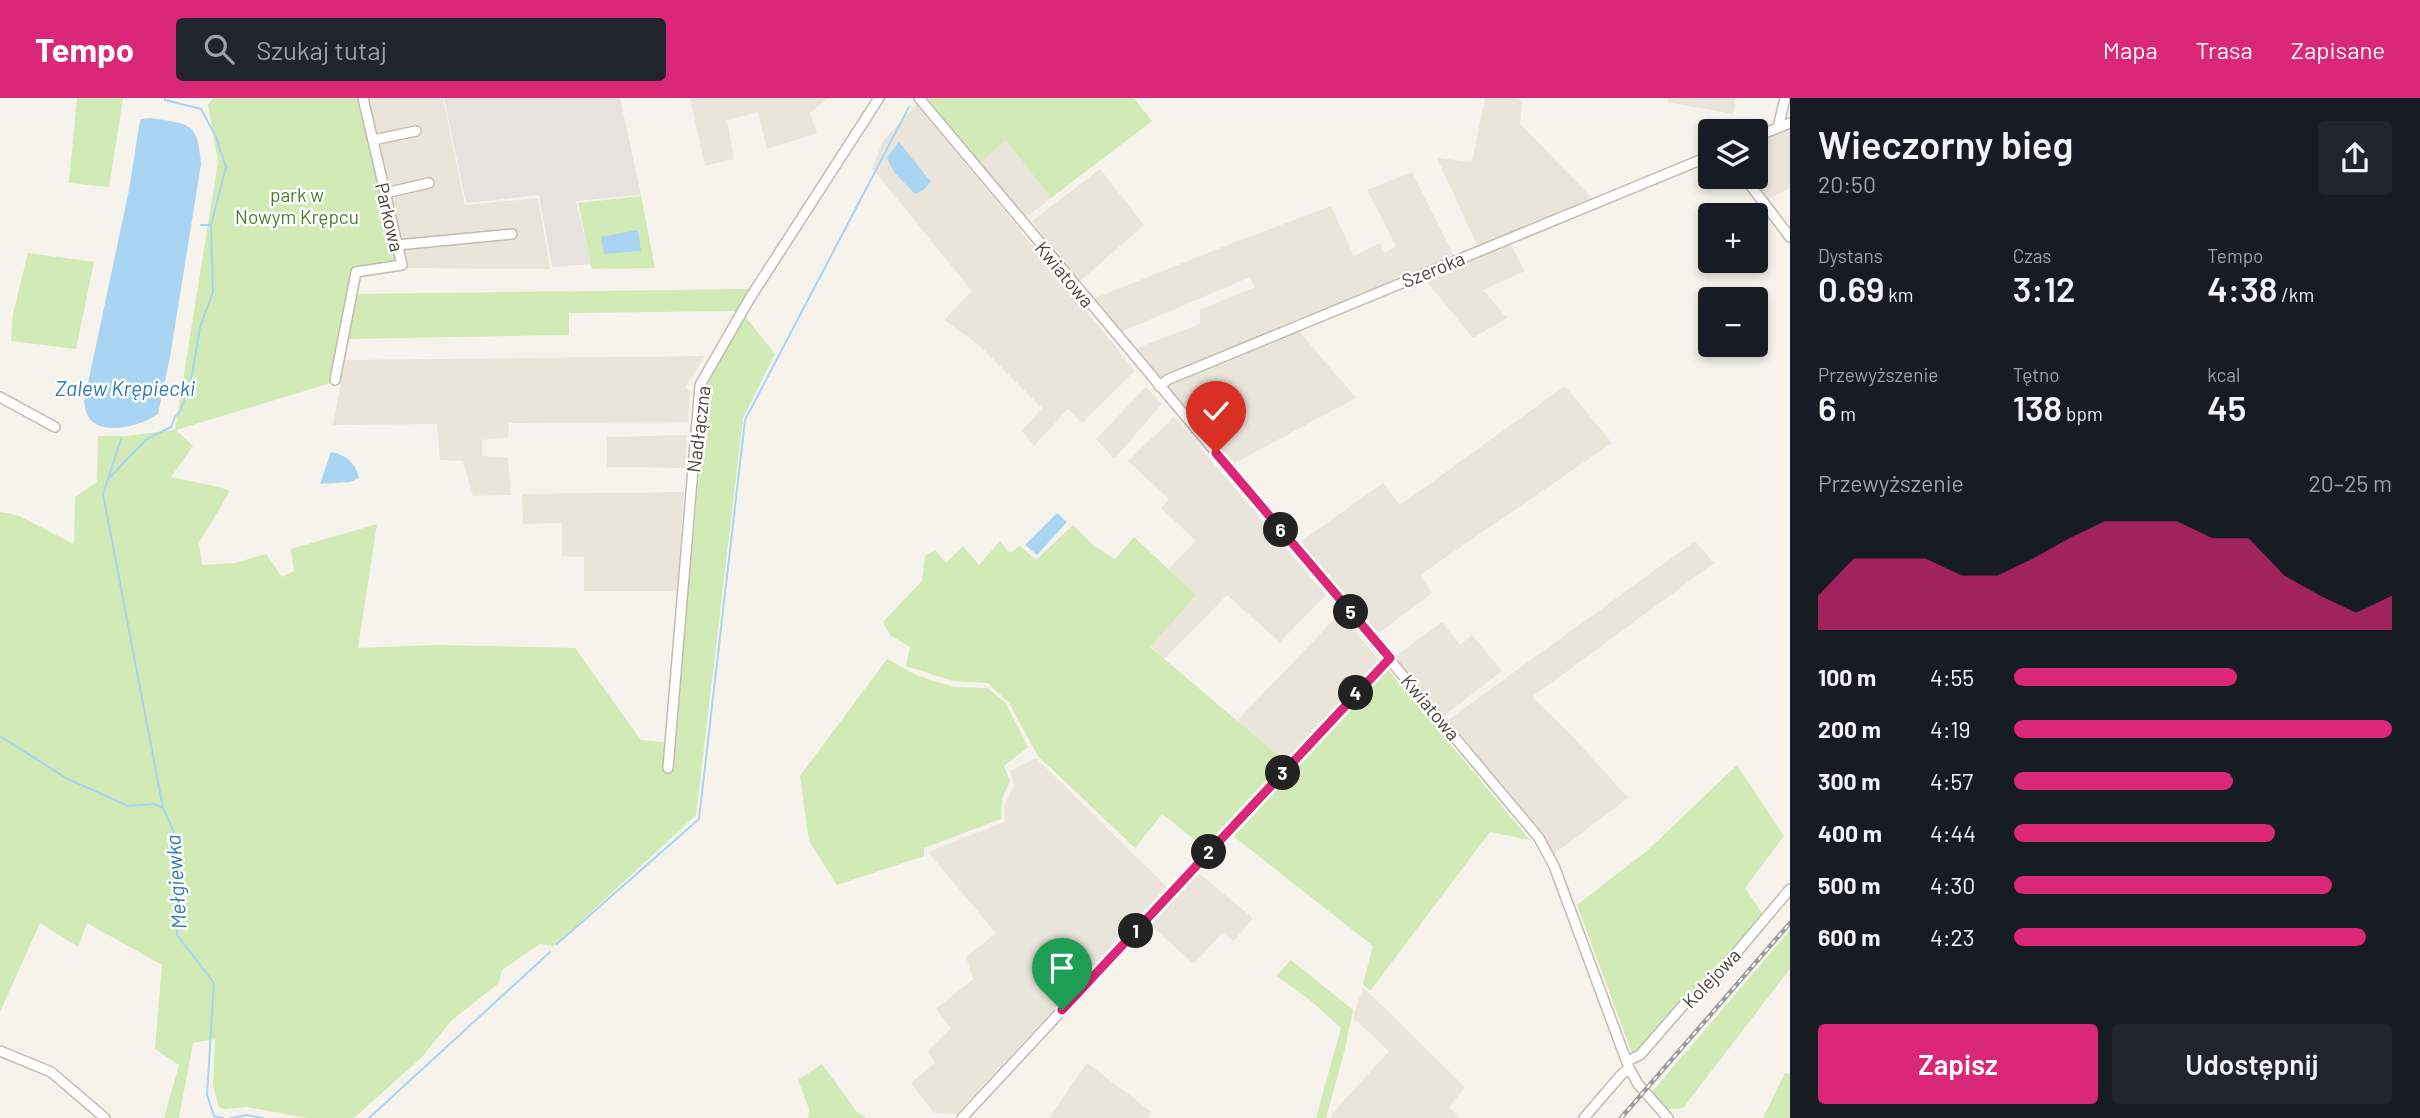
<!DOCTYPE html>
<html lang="pl">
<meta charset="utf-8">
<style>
:root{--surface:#171b24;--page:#20242c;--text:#f1f3f6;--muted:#9ea1a6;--accent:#db2777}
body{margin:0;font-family:Barlow,sans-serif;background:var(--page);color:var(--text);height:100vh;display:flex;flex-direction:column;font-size:26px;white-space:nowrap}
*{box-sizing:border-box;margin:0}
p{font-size:23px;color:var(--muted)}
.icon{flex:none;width:38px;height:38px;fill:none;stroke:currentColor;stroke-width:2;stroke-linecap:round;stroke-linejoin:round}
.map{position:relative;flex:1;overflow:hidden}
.panel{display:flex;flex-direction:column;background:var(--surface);width:630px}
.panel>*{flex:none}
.fabs{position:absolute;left:1698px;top:21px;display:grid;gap:14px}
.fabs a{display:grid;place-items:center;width:70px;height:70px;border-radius:7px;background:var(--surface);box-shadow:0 4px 10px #0003;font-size:35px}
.pin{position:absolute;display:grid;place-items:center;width:60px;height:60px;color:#fff;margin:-72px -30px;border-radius:50% 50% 50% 0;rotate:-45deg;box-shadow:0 0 7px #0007}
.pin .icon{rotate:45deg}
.km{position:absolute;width:35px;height:35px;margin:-18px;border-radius:50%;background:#222;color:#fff;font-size:19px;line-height:35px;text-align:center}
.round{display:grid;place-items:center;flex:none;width:74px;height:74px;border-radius:7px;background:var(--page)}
.overview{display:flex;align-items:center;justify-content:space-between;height:119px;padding:0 28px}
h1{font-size:38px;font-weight:600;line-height:52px}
.stats{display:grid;grid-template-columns:repeat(3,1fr);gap:10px;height:119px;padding:7px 28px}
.stats div{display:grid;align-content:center}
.stats b{font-size:35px;font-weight:600}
.stats small{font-size:19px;font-weight:400}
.stats p{font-size:19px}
.chart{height:196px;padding:14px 28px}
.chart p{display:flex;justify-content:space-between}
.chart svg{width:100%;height:126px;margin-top:7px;fill:var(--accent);opacity:.7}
.primary-button{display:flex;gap:14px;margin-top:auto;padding:14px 28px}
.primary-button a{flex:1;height:80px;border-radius:7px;background:var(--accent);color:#fff;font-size:28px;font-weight:600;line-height:80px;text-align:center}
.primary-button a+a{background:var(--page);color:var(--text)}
ul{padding:0 28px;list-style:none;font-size:23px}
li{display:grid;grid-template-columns:112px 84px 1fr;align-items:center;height:52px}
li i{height:18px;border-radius:9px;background:var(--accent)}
header{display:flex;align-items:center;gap:42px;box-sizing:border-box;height:98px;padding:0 35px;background:var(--accent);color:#fff}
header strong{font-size:33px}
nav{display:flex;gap:38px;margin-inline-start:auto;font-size:24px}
.search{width:490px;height:63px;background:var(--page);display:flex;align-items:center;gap:18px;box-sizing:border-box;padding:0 24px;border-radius:7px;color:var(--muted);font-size:26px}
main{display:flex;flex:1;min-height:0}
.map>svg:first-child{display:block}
</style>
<header>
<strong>Tempo</strong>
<div class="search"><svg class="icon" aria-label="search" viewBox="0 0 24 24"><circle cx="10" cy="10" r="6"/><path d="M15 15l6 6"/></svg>Szukaj tutaj</div>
<nav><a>Mapa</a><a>Trasa</a><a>Zapisane</a></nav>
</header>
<main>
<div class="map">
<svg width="1790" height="1020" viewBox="0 0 1790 1020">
<rect width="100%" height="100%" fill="#f6f3ec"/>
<path fill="#eae5da" d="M366 0H443L465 107 538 100 550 171 406 170Z
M690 0H828L810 15 817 35 767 51 758 14 727 22 734 61 705 68Z
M1485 0H1517L1522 4 1520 26 1595 103 1479 151 1437 60 1472 64Z
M1668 0H1736L1733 16 1667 4Z
M917 6 1135 273 1082 325 1068 311 1034 348 1022 333 1042 310 979 247 944 222 972 193 872 70 883 43Z
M1790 27V90L1767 102 1751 79H1755V43Z
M1006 42 1051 100 1024 121 980 65Z
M1100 71 1144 127 1079 184 1032 123Z
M1412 74 1455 160 1299 221 1157 282 1134 251 1200 226V212L1255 189 1250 179 1121 234 1093 201 1235 144 1331 108 1354 158 1380 145 1385 155 1396 148 1367 92Z
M1509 144 1525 173 1483 192 1507 220 1473 240 1423 179Z
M1297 231 1356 300 1231 367 1167 290 1169 284Z
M705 258 686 289 690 294 688 324 509 325 508 339 482 342V358L508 360 511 397 473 398 463 363 440 362 437 326 333 327 345 262Z
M1565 288 1612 345 1420 477 1432 495 1375 538 1297 446 1383 385 1400 407Z
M1146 289 1162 306 1114 361 1096 341Z
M1174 319 1326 497 1280 544 1227 497 1164 561 1150 548 1168 472 1196 443 1161 410 1169 401 1128 363Z
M687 337 685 370 607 369V339Z
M684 394 677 493H584V459L562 458V425L523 426 522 396Z
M1695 443 1714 465 1532 599 1574 640 1628 700 1554 756 1541 735 1448 622Z
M1340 515 1381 564 1287 665 1237 623Z
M1442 524 1460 547 1472 537 1502 573 1444 618 1393 560Z
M1036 660 1167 789 957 1016 934 1015 911 985 935 965 928 953 951 930 936 911 973 881 966 859 996 835 928 754 1004 724 1005 705 1014 688 1010 673Z
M1196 773 1253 820 1234 843 1222 835 1194 866 1149 826Z
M1363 889 1465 989 1449 1009 1459 1020H1331V1017L1389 953 1353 920Z
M1087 965 1152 1014 1147 1020H1049Z"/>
<path fill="#e6e2dd" d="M444 0H620L641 97 576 103 591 166 552 169 539 97 466 105Z"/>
<path fill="#d2eab5" d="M77 0H123L109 89 69 85Z
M213 0H359L397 165 352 171 331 285 176 332 193 348 171 379 219 389 230 393 199 445 202 467 235 465 266 456 282 479 294 473 291 451 377 426 358 550 435 547 575 550 641 642 672 645 709 279 744 217 775 256 743 320 696 717 554 848 540 846 502 872 499 885 451 923 422 959 354 1020H306L247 1009 223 1011 219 1009 213 987 215 941 193 945 179 1020H164L179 967 155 951 162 867 87 825 78 849 40 825 0 914V414L17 417 74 446 75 399 97 384 98 338H125L175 332 218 64 208 7Z
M927 0H1134L1152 23 1051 100 1006 42 980 65Z
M641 98 655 170 592 171 578 105Z
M28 155 94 164 76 251 11 243 13 216Z
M751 191 738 213 569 215V237L349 241 356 196Z
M1073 427 1094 448 1115 461 1134 439 1196 497 1150 549 1287 665 1215 744 1199 745 1162 716 1135 750 1038 658 1009 605 988 585 953 583 906 568 910 549 890 537 883 524 922 483 925 458 935 452 946 465 963 448 979 467 1000 443 1010 455 1020 448 1036 462Z
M887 561 918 578 954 589 987 590 1005 604 1028 649 1004 668 1010 683 1002 701 1001 721 924 750V758L837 787 809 743 800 678Z
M1385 568 1530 742 1490 734 1370 893 1363 886 1373 848 1232 737 1359 599Z
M1737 667 1784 738 1745 790 1762 815 1636 966 1577 807 1648 752Z
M1790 832V871L1683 1010 1666 1011 1652 994Z
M1291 862 1353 912 1344 955 1326 1020H1316L1341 930 1310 902 1276 878Z
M822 966 857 1014 867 1020H808L809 1011 798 982Z
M1785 975 1790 976V1020H1763Z"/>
<path fill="#a9d4f2" d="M150 20C189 26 198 23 201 66L170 259 158 316C143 327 103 339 89 320 86 316 85 309 84 304L129 92 139 28 141 21Z
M899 44 931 84 922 93 915 96 894 74 887 60Z
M638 132 641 153 604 156 601 139Z
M331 354C346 357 356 365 359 380L350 384 320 386Z
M1057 415 1067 424 1037 457 1025 447Z"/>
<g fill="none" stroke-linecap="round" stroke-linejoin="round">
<path stroke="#a9d4f2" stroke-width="2" d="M201 127H210
M121 341 103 396 163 710
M109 380 147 341 171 329 175 319 181 312 192 277 200 229 213 194 211 127 226 69 216 39 201 11 165 2V0
M0 638 66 680 128 708 154 706 163 710 176 739 177 837 214 885 207 997 214 1018 223 1020
M557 846 699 721 745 322 909 9
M231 1020 247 1017 263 1020
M369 1020 550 854"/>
<defs>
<path id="minor" d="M919 0 1539 740 1554 768 1629 970 1638 986 1668 1020
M1778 30 1785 0
M1755 39 1790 25
M373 42 416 33
M1744 79 1790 139
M385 95 429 85
M397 147 512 136
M335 282 356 174 402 167 363 0
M1159 288 1169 281 1710 58
M0 299 55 329
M668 670 700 287 750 200 879 0
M0 953 51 974 105 1020
M1627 963 1640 957 1687 903 1705 892 1790 791
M962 1020 1389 560
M1584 1020 1621 977 1629 970"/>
</defs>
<use href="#minor" stroke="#c2bbae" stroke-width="12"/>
<use href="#minor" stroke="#fff" stroke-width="9"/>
<defs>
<path id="rail" d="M1621 1020 1790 825"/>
</defs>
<use href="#rail" stroke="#9a9a9a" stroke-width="4.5"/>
<use href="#rail" stroke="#fff" stroke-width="2" stroke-dasharray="5" stroke-linecap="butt"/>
</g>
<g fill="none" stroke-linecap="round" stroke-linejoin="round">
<defs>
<path id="route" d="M1062 912 1390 560 1216 355"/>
</defs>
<use href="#route" stroke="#fff" stroke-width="14"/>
<use href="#route" stroke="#db2777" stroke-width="9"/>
</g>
<g text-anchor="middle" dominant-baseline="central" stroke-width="5" stroke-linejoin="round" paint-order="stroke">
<g font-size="19" fill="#4a7f2a" stroke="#fff">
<text x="297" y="96">park w<tspan x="297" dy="22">Nowym Krępcu</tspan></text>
</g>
<g font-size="19" fill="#4b4439" stroke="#fff">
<text transform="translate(390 119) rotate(77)">Parkowa</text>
<text transform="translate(1433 171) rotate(-22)">Szeroka</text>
<text transform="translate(1065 176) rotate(50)">Kwiatowa</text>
<text transform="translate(698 331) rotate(-83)">Nadłączna</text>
<text transform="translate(1431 609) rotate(50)">Kwiatowa</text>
<text transform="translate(1711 880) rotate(-46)">Kolejowa</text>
</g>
<g font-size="21" font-style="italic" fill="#2e7ab2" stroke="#fff">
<text x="125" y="289">Zalew Krępiecki</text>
<text transform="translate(175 784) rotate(-94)">Mełgiewka</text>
</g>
</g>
</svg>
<div class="fabs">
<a><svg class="icon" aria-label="layers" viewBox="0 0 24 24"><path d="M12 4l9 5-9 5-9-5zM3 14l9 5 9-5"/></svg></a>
<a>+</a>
<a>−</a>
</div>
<div class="pin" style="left:1062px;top:912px;background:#1e9e55"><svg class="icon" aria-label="arrive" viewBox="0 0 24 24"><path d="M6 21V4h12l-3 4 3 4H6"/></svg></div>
<div class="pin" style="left:1216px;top:355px;background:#d93025"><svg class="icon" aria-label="check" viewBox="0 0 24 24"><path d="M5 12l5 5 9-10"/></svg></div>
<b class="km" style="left:1136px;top:833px">1</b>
<b class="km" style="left:1209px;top:754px">2</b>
<b class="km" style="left:1283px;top:675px">3</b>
<b class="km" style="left:1356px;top:595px">4</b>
<b class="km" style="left:1351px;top:514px">5</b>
<b class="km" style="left:1281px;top:432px">6</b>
</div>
<section class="panel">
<div class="overview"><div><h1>Wieczorny bieg</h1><p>20:50</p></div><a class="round"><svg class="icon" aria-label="share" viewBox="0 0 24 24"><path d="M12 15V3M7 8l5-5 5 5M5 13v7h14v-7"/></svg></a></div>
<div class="stats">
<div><p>Dystans</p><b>0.69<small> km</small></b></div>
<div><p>Czas</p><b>3:12</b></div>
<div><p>Tempo</p><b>4:38<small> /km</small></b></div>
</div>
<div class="stats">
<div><p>Przewyższenie</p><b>6<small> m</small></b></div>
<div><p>Tętno</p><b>138<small> bpm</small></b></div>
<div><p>kcal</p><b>45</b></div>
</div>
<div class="chart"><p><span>Przewyższenie</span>20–25 m</p>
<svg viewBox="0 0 160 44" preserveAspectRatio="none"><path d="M0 44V32L10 19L20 19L30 19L40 25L50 25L60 19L70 12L80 6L90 6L100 6L110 12L120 12L130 25L140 32L150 38L160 32V44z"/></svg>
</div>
<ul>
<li><b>100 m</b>4:55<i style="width:59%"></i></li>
<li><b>200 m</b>4:19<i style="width:100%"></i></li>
<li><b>300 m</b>4:57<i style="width:58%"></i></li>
<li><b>400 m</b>4:44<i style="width:69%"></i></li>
<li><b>500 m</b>4:30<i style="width:84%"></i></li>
<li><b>600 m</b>4:23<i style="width:93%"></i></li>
</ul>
<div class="primary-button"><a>Zapisz</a><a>Udostępnij</a></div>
</section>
</main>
